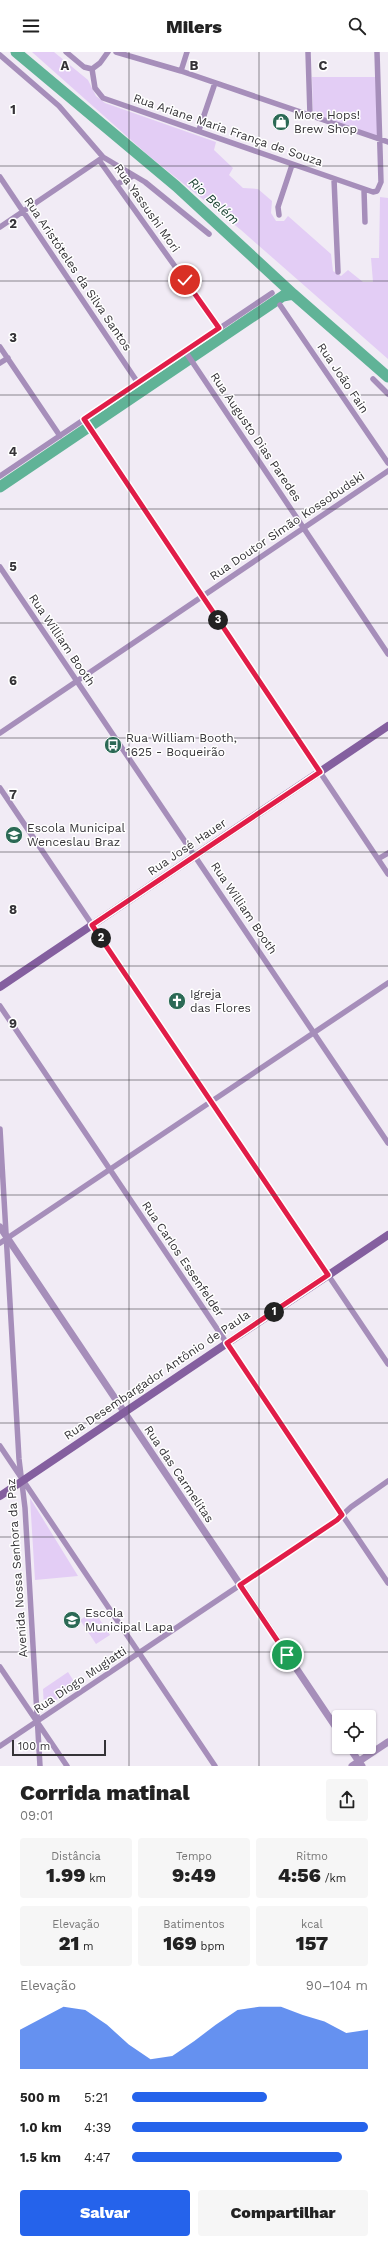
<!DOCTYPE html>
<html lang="pt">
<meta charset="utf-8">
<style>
:root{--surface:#fff;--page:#f6f6f6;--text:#222;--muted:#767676;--accent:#2563eb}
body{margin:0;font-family:"Work Sans",sans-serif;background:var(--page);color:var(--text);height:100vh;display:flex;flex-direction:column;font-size:15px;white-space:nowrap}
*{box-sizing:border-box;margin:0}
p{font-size:13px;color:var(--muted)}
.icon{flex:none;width:22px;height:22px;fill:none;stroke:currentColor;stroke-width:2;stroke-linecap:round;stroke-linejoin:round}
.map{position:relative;height:1714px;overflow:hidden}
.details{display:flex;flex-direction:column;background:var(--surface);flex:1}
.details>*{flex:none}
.controls{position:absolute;left:332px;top:1658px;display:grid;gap:8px}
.controls a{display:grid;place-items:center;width:44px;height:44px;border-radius:4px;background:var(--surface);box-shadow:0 1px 3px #0004;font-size:20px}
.scale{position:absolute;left:12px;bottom:10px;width:94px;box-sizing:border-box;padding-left:4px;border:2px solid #353337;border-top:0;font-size:11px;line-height:14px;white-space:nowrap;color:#353337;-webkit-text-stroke:3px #fff;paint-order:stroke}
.pin{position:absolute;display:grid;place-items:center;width:34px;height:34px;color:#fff;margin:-17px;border:2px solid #fff;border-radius:50%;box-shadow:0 1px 4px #0007}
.km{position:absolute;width:20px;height:20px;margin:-10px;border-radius:50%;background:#222;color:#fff;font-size:11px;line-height:20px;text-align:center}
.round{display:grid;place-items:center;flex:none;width:42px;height:42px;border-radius:4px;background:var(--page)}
.headline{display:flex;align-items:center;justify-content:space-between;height:68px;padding:0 20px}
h1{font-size:22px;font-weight:800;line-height:30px}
.stats{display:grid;grid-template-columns:repeat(3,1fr);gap:6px;height:68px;padding:4px 20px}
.stats div{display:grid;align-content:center;border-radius:4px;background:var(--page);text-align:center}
.stats b{font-size:20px;font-weight:800}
.stats small{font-size:11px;font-weight:400}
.stats p{font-size:11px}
.chart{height:112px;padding:8px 20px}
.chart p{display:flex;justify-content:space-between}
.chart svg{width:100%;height:72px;margin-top:4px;fill:var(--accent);opacity:.7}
.cta{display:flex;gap:8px;margin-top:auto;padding:8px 20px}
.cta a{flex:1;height:46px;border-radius:4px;background:var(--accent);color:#fff;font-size:16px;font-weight:800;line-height:46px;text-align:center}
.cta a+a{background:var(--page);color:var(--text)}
ul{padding:0 20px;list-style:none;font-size:13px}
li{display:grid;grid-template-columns:64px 48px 1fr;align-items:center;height:30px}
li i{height:10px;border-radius:5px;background:var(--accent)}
header{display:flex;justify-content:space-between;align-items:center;height:52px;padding:0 20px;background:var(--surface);font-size:18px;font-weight:800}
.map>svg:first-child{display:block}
</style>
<header><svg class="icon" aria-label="menu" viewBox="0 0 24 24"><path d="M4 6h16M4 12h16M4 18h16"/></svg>Milers<svg class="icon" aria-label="search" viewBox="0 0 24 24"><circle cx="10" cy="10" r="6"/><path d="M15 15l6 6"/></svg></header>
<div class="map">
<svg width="388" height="1714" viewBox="0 0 388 1714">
<rect width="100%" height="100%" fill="#f1ebf5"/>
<path fill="#e3cdf5" d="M32 0H54L88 28 96 44 105 51 216 90 214 98 233 116 229 123 243 136 258 137 272 149 271 161 276 169H284L288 164 331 202 333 219 341 224 348 218 363 230H373L371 206H379L380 145 388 146V307L241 178 149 104Z
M312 25H376L378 85 313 62Z
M30 1446 78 1524 35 1528Z
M94 1559 110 1583 96 1592 80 1568Z
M68 1620 77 1634 44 1656 43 1637Z"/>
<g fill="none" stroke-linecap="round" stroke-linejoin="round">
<path stroke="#60b397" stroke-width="11" d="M16 0 176 134 293 242 388 325
M0 435 283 244 293 242"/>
<path stroke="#a68eba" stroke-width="5.5" d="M66 0 84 15 92 17
M116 0 181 19 388 90
M308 0 310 63
M0 3 59 54 103 105 145 130 209 182
M92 17 95 36 103 46 373 140 377 139 381 130 377 0
M92 17 100 11 108 0
M181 19 187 0
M199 78 215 31
M99 108 219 276
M0 125 138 331
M334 127 338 220
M117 132 133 124
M364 138 365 170
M279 163 278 155 292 113
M0 175 102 106
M280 253 388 411
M0 295 60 384
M185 299 388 602
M0 311 8 306
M373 327 388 342
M84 367 388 822
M0 424 272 241
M0 515 388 1091
M0 681 388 419
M0 736 388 1312
M378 807 388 801
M0 954 388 1531
M0 1077 19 1407 25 1456 40 1714
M0 1191 388 931
M0 1394 215 1714
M0 1615 67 1714
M0 1694 337 1468 351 1455 388 1429"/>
<path stroke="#a68eba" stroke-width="7" d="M0 1175 339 1680
M349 1695 362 1714
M352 1714 388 1690"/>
<path stroke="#845f9f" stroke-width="8" d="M0 935 388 674
M0 1444 388 1183"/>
</g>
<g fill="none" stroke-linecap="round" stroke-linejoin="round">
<defs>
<path id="route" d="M185 228 219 276 84 367 320 720 92 873 328 1223 227 1291 342 1463 337 1468 240 1533 287 1603"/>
</defs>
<use href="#route" stroke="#fff" stroke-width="8"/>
<use href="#route" stroke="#e11d48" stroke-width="5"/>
</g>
<path fill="none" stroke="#353337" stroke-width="1" stroke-opacity="0.55" d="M129 0V1714M259 0V1714M0 114H388M0 229H388M0 343H388M0 457H388M0 571H388M0 686H388M0 800H388M0 914H388M0 1028H388M0 1143H388M0 1257H388M0 1371H388M0 1485H388M0 1600H388"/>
<defs>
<symbol id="shop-disc" viewBox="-11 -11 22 22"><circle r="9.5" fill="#2b6955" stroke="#fff"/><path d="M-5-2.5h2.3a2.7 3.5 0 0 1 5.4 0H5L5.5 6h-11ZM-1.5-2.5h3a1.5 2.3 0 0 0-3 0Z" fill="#fff"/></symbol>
<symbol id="bus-disc" viewBox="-11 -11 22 22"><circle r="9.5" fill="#2b6955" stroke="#fff"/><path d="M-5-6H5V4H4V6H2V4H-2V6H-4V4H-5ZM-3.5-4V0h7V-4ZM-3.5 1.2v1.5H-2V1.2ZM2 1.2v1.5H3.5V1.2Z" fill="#fff"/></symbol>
<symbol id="school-disc" viewBox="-11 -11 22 22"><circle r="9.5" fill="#2b6955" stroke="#fff"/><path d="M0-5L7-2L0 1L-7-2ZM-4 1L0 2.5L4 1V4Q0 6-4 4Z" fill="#fff"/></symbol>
<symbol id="church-disc" viewBox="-11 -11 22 22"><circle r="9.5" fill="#2b6955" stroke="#fff"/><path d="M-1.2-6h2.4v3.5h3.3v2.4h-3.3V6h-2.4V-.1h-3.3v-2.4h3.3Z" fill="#fff"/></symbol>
</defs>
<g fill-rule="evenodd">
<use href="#shop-disc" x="271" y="60" width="20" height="20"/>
<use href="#bus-disc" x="103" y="683" width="20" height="20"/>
<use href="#school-disc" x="4" y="773" width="20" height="20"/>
<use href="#church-disc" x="167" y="939" width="20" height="20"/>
<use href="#school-disc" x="62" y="1558" width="20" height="20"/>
</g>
<g text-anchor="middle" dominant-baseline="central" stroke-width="3" stroke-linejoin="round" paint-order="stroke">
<g font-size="12" fill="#353337" stroke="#fff" text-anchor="start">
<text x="294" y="63">More Hops!<tspan x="294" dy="14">Brew Shop</tspan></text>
<text x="126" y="686">Rua William Booth,<tspan x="126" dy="14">1625 - Boqueirão</tspan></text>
<text x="27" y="776">Escola Municipal<tspan x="27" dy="14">Wenceslau Braz</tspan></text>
<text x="190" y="942">Igreja<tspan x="190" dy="14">das Flores</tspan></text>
<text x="85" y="1561">Escola<tspan x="85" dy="14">Municipal Lapa</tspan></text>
</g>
<g font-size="12" fill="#353337" stroke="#fff">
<text transform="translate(228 78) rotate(19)">Rua Ariane Maria França de Souza</text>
<text transform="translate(147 156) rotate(55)">Rua Yassushi Mori</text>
<text transform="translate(78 222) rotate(56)">Rua Aristóteles da Silva Santos</text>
<text transform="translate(343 326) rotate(56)">Rua João Fain</text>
<text transform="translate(256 385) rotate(56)">Rua Augusto Dias Paredes</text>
<text transform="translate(287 474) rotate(-34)">Rua Doutor Simão Kossobudski</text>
<text transform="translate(62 588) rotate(56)">Rua William Booth</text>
<text transform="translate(187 795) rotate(-34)">Rua José Hauer</text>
<text transform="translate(244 856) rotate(56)">Rua William Booth</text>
<text transform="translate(183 1207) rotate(56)">Rua Carlos Essenfelder</text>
<text transform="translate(157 1323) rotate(-34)">Rua Desembargador Antônio de Paula</text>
<text transform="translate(179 1422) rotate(56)">Rua das Carmelitas</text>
<text transform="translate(17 1516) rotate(-94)">Avenida Nossa Senhora da Paz</text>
<text transform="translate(80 1628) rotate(-34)">Rua Diogo Mugiatti</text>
</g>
<g font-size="13" font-style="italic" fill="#193f32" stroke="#fff">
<text transform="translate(214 149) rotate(42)">Rio Belém</text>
</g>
</g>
<g font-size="13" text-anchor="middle" font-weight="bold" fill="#353337" stroke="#fff" stroke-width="3" stroke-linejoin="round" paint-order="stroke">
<text x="65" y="18">A</text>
<text x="194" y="18">B</text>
<text x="323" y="18">C</text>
<text x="13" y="62">1</text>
<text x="13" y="176">2</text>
<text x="13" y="290">3</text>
<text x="13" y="404">4</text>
<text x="13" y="519">5</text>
<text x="13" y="633">6</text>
<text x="13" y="747">7</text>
<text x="13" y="862">8</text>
<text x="13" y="976">9</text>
</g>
</svg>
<div class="controls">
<a><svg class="icon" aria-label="locate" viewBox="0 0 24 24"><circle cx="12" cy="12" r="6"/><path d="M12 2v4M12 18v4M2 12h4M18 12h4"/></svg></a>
</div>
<div class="scale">100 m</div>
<div class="pin" style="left:287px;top:1603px;background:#1e9e55"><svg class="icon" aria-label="arrive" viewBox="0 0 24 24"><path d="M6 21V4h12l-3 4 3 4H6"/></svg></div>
<div class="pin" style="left:185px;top:228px;background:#d93025"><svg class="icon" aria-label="check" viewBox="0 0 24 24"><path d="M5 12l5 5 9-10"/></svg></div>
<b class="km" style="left:274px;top:1260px">1</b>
<b class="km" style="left:101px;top:886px">2</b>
<b class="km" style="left:218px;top:568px">3</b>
</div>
<section class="details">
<div class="headline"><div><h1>Corrida matinal</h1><p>09:01</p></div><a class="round"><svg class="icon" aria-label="share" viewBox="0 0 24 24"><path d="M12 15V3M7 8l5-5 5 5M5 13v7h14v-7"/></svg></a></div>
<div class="stats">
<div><p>Distância</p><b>1.99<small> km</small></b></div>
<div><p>Tempo</p><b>9:49</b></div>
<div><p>Ritmo</p><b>4:56<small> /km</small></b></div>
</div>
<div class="stats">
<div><p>Elevação</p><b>21<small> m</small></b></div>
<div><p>Batimentos</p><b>169<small> bpm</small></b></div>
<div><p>kcal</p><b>157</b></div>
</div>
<div class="chart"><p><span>Elevação</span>90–104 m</p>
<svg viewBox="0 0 160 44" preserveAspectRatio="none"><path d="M0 44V20L10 13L20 6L30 8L40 17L50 29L60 38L70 36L80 27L90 17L100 8L110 6L120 6L130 11L140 15L150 22L160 20V44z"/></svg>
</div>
<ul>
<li><b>500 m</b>5:21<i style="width:57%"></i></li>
<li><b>1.0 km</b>4:39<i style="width:100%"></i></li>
<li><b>1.5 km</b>4:47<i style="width:89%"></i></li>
</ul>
<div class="cta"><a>Salvar</a><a>Compartilhar</a></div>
</section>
